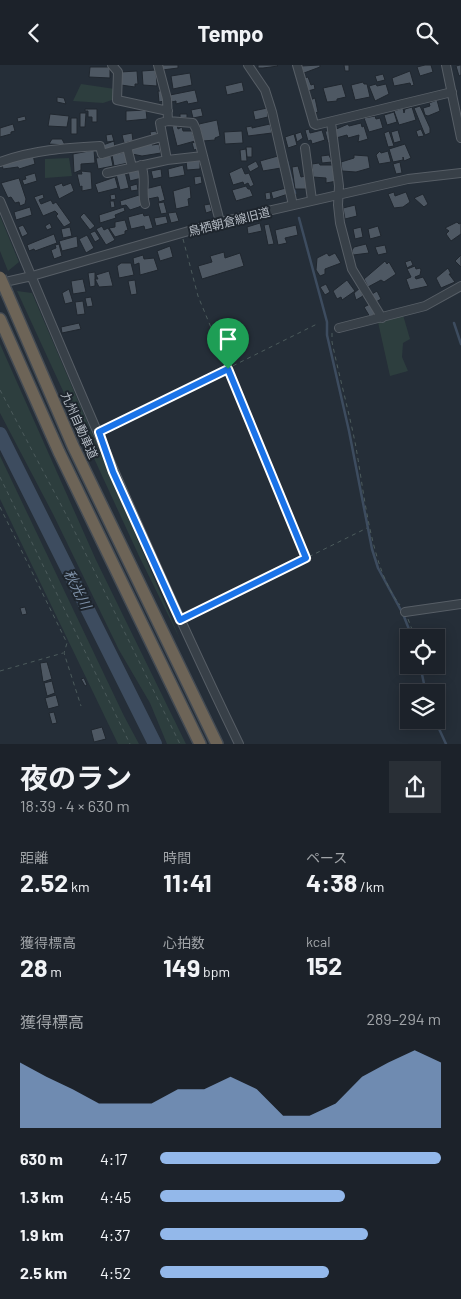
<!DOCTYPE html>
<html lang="ja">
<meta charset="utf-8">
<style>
:root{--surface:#1c222a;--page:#292f36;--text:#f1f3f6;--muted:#a0a4a8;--line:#3a3f47;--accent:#93b8ea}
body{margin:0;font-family:Barlow,"Noto Sans JP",sans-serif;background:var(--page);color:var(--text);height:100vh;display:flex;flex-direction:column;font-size:19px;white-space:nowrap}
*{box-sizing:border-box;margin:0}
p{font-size:16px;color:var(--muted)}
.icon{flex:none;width:28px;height:28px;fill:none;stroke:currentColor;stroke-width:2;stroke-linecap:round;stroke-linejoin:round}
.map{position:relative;height:679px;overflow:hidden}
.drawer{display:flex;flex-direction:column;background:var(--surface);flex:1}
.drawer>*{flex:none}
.tools{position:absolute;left:400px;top:564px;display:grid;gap:10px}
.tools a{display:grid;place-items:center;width:45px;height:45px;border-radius:0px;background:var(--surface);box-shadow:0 2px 12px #0003,0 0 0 1px var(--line);font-size:25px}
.pin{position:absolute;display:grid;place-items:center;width:42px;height:42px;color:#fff;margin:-51px -21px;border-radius:50% 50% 50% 0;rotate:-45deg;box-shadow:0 0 5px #0007}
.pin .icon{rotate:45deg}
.round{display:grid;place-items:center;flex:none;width:52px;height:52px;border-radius:0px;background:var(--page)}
.head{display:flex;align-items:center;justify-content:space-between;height:85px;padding:0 20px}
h1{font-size:28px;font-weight:700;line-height:38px}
.stats{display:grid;grid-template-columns:repeat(3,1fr);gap:8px;height:85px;padding:5px 20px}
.stats div{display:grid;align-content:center}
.stats b{font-size:25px;font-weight:700}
.stats small{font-size:14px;font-weight:400}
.stats p{font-size:14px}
.chart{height:140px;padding:10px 20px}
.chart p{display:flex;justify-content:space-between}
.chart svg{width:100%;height:90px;margin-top:5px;fill:var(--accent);opacity:.7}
ul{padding:0 20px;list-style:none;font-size:16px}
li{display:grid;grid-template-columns:80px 60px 1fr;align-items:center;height:38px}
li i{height:12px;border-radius:6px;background:var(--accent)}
header{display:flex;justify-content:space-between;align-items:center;height:65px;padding:0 20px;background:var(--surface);font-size:22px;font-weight:700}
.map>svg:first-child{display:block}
</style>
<header><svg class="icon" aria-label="back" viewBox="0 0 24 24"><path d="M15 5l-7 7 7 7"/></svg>Tempo<svg class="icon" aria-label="search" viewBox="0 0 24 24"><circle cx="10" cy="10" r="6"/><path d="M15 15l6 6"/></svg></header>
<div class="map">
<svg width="461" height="679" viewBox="0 0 461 679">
<rect width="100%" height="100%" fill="#252e38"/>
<path fill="#2d3e3e" d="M81 19 115 24V34L103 38 73 36Z
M69 93 72 111 45 113V94Z
M0 151 19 197 8 206 0 186Z
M17 226 32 228 180 574 139 491Z
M403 250 410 274 403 278 402 292 408 306 390 311 378 257Z
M0 279 96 495 186 679H167L150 638 119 585 53 449 0 348Z
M0 391 124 651 139 679H118L0 434Z"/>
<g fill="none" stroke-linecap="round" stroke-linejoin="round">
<path stroke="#3d4c5f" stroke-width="2.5" d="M287 96 295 128
M299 153 327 257V270L349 366 372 484 378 503 403 549 412 572
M454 258 461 279
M420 600 426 628
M435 655 446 679"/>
<path stroke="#3d4c5f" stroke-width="14" d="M0 369 155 679"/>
</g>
<path fill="#4e5863" stroke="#20272f" d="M162 0H178V3L162 5Z
M258 0H277L278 1 263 3H258Z
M320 0V2L304 8 301 1Z
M344 0H349V6H345Z
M425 0H431L433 7 420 11 417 2Z
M460 0H461V10L459 11 456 1Z
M90 2H110V13L89 12Z
M156 5 157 21 143 20 142 6Z
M137 6 138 19H135V22L121 20 120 7Z
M410 6 414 20 411 21 410 18 394 21 392 13Z
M190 8 192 20 173 24 171 11Z
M383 9 385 15 377 17 375 11Z
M308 12 311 20 314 19 315 24 308 26 304 13Z
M242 17 244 26 227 30 225 21Z
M363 17 364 19H367L370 32 355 35 351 20Z
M342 19 346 32 337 34V36L327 37 323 23Z
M376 19 377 21 386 19 389 29 375 36 369 21Z
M195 25 198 37 188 39 187 36 176 39V36L172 37 170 30Z
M158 26H163L164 36 159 37Z
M57 32 64 33 66 39 57 37Z
M315 33 318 47 313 49 310 35Z
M437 35 440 46 428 51 425 50 423 43 430 41 429 38Z
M420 41 430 63V68L425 70 414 43Z
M412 42 416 55 399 60 394 46 403 43 404 48 405 44Z
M201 43 203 51 193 53 191 45Z
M267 43 268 52 255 55 253 46Z
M85 44H97V57H92V52H88V46H85Z
M146 45 147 54 126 56V46Z
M394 47 397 57 387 60 384 50Z
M80 48H86L85 62H80Z
M50 49 69 51 67 62 48 61Z
M180 49H187V53H180Z
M25 51 26 55 18 57 17 53Z
M375 51 376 54 380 53 383 63 369 67 364 53Z
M71 53H77V69H71Z
M217 55 220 71 215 73V75L203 76 199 59Z
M361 58 362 62 364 61 368 74 358 77 359 70 348 73 347 70 336 73 334 65 348 59 349 61Z
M13 59 15 66 11 67V69L0 72V63Z
M270 59 272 68 248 71 246 62 252 61V63Z
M177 60 178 64 182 62 183 66H192L195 76 177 81 172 61Z
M309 64 310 68 322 65 325 75 312 79 311 75 308 76 305 65Z
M421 64 424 71 418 72 416 66Z
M398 65 401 76 394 78 391 67Z
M156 66 157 70 151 72 150 67Z
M242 66 243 78 225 79 224 67Z
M325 66H330L332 77 328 78Z
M389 66 394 81 388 82 384 68Z
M301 67 303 73 297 77 295 69Z
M132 68 133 76 124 78 122 70Z
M112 69 114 76 107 77 106 70Z
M294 69 297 80 288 83 285 72Z
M52 74H62L65 80 49 79Z
M114 76 115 83 104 85 103 80Z
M195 77 197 84 194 85 192 78Z
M152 78V80L159 79 161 88 142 91 132 89 131 84Z
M405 79 411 93 404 96 403 92V95L393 97 389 84Z
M246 82H252V92H247Z
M246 84 247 96H241L240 85Z
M94 85 95 98 81 99V105L74 108 73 89Z
M380 86 381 88 388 86 391 97 379 99 376 90Z
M125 87 128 98 114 101 112 90Z
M33 90 35 99 19 104 18 102 3 104 2 99Z
M329 90 332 97 322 98 321 91Z
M354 90 368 91 370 103 356 107 342 106 341 97 354 93Z
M111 91 113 101 98 104 96 93Z
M278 91 281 103 263 106 260 96Z
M200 95V104L187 105 186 96Z
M256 96 259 102 250 107 247 101Z
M400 97 402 108 396 109 393 99Z
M319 98 320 100H333L337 116 326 118V113L313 112 312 99Z
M183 100 185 110 169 113 168 104Z
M298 101 301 112 305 111 308 124H295L292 102Z
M242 102 245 109 249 108 254 120 250 122 248 118 244 120 243 117 233 120 229 108Z
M140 104 142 113 130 116 128 106Z
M161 104 162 112 153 114 151 106Z
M81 106 91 107 92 124 82 126V121L80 122 77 109H82Z
M125 107 129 123 120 125 116 109Z
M35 108 37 116 24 120 22 115 26 114 25 111Z
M201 111 202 118 195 120 194 112Z
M115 112 118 123 98 128 95 119Z
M19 113 26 134 25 139 20 141 19 137 15 138 11 132 8 133 1 118Z
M62 118 63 121 71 118 74 126 59 134 54 121Z
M137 119 138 125 131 126 130 121Z
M161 120 165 135 159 137 158 132 148 134 145 124Z
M190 121 191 133 188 134 189 141 176 144 173 126Z
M246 121 248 124H250L253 131 236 136 232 125Z
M286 123 288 129 273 134 271 127Z
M270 127 271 134 266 135 265 128Z
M394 127 395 131 406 127 410 137 403 142 394 143 388 129Z
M43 129 44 133 39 135 41 139 51 135 53 139 56 137 71 158 64 162 56 151 58 149 55 146 43 151 34 132Z
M115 129 116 134 111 135 110 130Z
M423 129 428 139 424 142 414 133Z
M139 130 142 140 139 142 130 145 126 140 121 141 120 136Z
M110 136H114L115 142 111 143Z
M164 137 167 148 161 149 158 138Z
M210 139 212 146 206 148 204 140Z
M355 140 357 151 345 154 343 143Z
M30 142 32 150 16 155 14 147Z
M124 142 125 146 115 150 116 153 100 158 99 150Z
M176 147 179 156 171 158 168 148Z
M84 148 95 161 90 165 80 152Z
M143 148 144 151 149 150 153 163 145 165 144 161 131 164 128 152Z
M166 151 168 158 156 161 154 153Z
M125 155 128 165 125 166V169L115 172 109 163 115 162V157Z
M457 157 459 159 461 158V169L451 176 446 169 449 166 445 163Z
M50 158 52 163 47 165 45 161Z
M260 158 262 166 248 169 247 162Z
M269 159 274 179 268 180 264 160Z
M23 160 28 169 22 172 18 162Z
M296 160 298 170 285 173 287 178 278 180 275 165Z
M102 161 104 165 108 163 115 175 106 180 96 164Z
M378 161 381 171 370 174 368 164Z
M70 162 72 171 63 173 61 164Z
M361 162 363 172 355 174 353 164Z
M95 166 100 174 95 177 90 168Z
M54 169 57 178 35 186 34 184 29 186 27 180Z
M87 170 94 183 86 188 79 174Z
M77 171 78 182 62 186 59 176Z
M59 179 62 191 54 194 51 185 56 183 55 180Z
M366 179 369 188 353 190 352 185 354 182Z
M385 180 387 188 378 190 375 182Z
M170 181 173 192 160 196 157 186Z
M224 187 225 193 240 188 244 201 202 214 198 201 212 197 210 191Z
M327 188 329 191 335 188 341 198 325 204V209L320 211 316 205 317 193Z
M143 190 144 194 154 193 158 205 140 210 139 198 134 200 133 193Z
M461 190V202L455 196Z
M411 195 413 200 407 203 405 197Z
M385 196 387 199 389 197 396 209 384 217 381 215 368 222 364 214Z
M121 198H131L134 210 119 213 117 201Z
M415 201 416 204 420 203 421 205 420 210 415 212 416 214 423 212 428 221 410 225 406 214 411 212 407 204Z
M448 203 451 209H449L455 217 441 223 436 213Z
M109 206 113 221 99 222 95 214H98L96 210Z
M95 207V221L90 222 88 208Z
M83 214 86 227 73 229 71 216Z
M135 215 137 229 131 230 128 216Z
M347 215 355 226 342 235 341 232 337 234 333 226Z
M326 219 330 227 325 230 320 222Z
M360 223 363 231 356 235 354 228Z
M69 224 73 237 65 239 62 228Z
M377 226 381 234 376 237 372 229Z
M91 232 93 241 87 242 85 233Z
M83 236 85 249 77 250 75 237Z
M370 239 376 248 370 252 364 242Z
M79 258 81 264 62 268 61 262Z
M25 542 27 549 22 550 20 543Z
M47 597 52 614 43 617 40 598Z
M84 613 87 620 85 621 81 614Z
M52 616 55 628 47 631 44 618Z
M56 630 59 641 48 644 45 633Z
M54 647 57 658 52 659 49 648Z
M102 662 106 674 94 677 91 665Z"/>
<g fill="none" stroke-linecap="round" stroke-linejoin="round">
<defs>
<path id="minor" d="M112 0 118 7 117 35 168 46
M158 0 167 34 168 56 193 58 196 64 220 157
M248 0 265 25 272 47 293 140
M297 0 314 59 316 60 452 27
M446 0 461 73
M331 57 339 121 338 140 340 158 352 204 382 253
M127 82 132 102
M305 83 312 135
M167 95 160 58 168 56
M0 97C33 85 65 83 100 81L102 89 161 72
M141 100C147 113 141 125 145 139
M107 108 167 95 203 91
M0 136C76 319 153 501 239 679
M0 218 32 211 220 157 408 114 461 108
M339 263 425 241 461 221
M405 547 461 539"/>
<path id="highway" d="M7 228 73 381 217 679
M0 254 59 387 200 679"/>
</defs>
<use href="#minor" stroke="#575e66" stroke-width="10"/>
<use href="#highway" stroke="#444b53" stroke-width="14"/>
<path stroke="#4c5b5c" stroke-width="1" stroke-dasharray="4 4" stroke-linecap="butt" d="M183 174 198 231 306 493
M332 268V277C339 310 348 343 355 377 364 424 370 503 400 540
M0 325 68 453 180 679
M104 365 317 259
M0 412 130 679
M0 442 67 578 64 588 81 641
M187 552 367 463
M408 554 415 572
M0 606 63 588"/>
<use href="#minor" stroke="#384048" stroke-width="8"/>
<use href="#highway" stroke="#6d6457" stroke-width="11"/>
<defs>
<path id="highway-bridge" d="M0 212 7 228"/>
</defs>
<use href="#highway-bridge" stroke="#444b53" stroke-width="14" stroke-linecap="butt"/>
<use href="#highway-bridge" stroke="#6d6457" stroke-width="11"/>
</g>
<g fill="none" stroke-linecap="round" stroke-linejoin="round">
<defs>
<path id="route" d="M228 304 306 493 180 555 113 407 99 367Z"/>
</defs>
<use href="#route" stroke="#fff" stroke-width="10"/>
<use href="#route" stroke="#1a73e8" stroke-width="6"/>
</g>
<g text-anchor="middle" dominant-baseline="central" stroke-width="4" stroke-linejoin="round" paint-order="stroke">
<g font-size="12" fill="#b4bbc4" stroke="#1e252d">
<text transform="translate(229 156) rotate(-14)">鳥栖朝倉線旧道</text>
<text transform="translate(80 360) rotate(66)">九州自動車道</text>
</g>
<g font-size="14" font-style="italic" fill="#7f92a9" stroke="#1e252d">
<text transform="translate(78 524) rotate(63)">秋光川</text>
</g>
</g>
</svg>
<div class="tools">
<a><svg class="icon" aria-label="locate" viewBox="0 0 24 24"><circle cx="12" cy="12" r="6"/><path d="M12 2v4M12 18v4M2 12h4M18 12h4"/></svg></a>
<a><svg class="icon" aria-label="layers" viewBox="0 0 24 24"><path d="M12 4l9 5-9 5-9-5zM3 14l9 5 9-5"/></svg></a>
</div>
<div class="pin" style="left:228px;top:304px;background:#1e9e55"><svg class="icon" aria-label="arrive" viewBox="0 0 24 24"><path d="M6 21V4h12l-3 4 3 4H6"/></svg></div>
</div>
<section class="drawer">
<div class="head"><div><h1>夜のラン</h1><p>18:39 · 4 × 630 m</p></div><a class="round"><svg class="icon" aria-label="share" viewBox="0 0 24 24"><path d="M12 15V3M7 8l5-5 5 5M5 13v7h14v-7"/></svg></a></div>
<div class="stats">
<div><p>距離</p><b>2.52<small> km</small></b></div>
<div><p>時間</p><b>11:41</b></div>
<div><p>ペース</p><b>4:38<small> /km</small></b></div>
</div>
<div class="stats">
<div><p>獲得標高</p><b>28<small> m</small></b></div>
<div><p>心拍数</p><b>149<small> bpm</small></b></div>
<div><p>kcal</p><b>152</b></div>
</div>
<div class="chart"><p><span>獲得標高</span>289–294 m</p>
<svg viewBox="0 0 160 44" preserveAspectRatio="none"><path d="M0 44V12L10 19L20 25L30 32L40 32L50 32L60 25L70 25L80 19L90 25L100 38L110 38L120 32L130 19L140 12L150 6L160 12V44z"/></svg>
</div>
<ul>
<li><b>630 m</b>4:17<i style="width:100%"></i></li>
<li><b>1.3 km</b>4:45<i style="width:66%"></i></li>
<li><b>1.9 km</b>4:37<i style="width:74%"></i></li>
<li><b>2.5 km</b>4:52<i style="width:60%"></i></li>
</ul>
</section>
